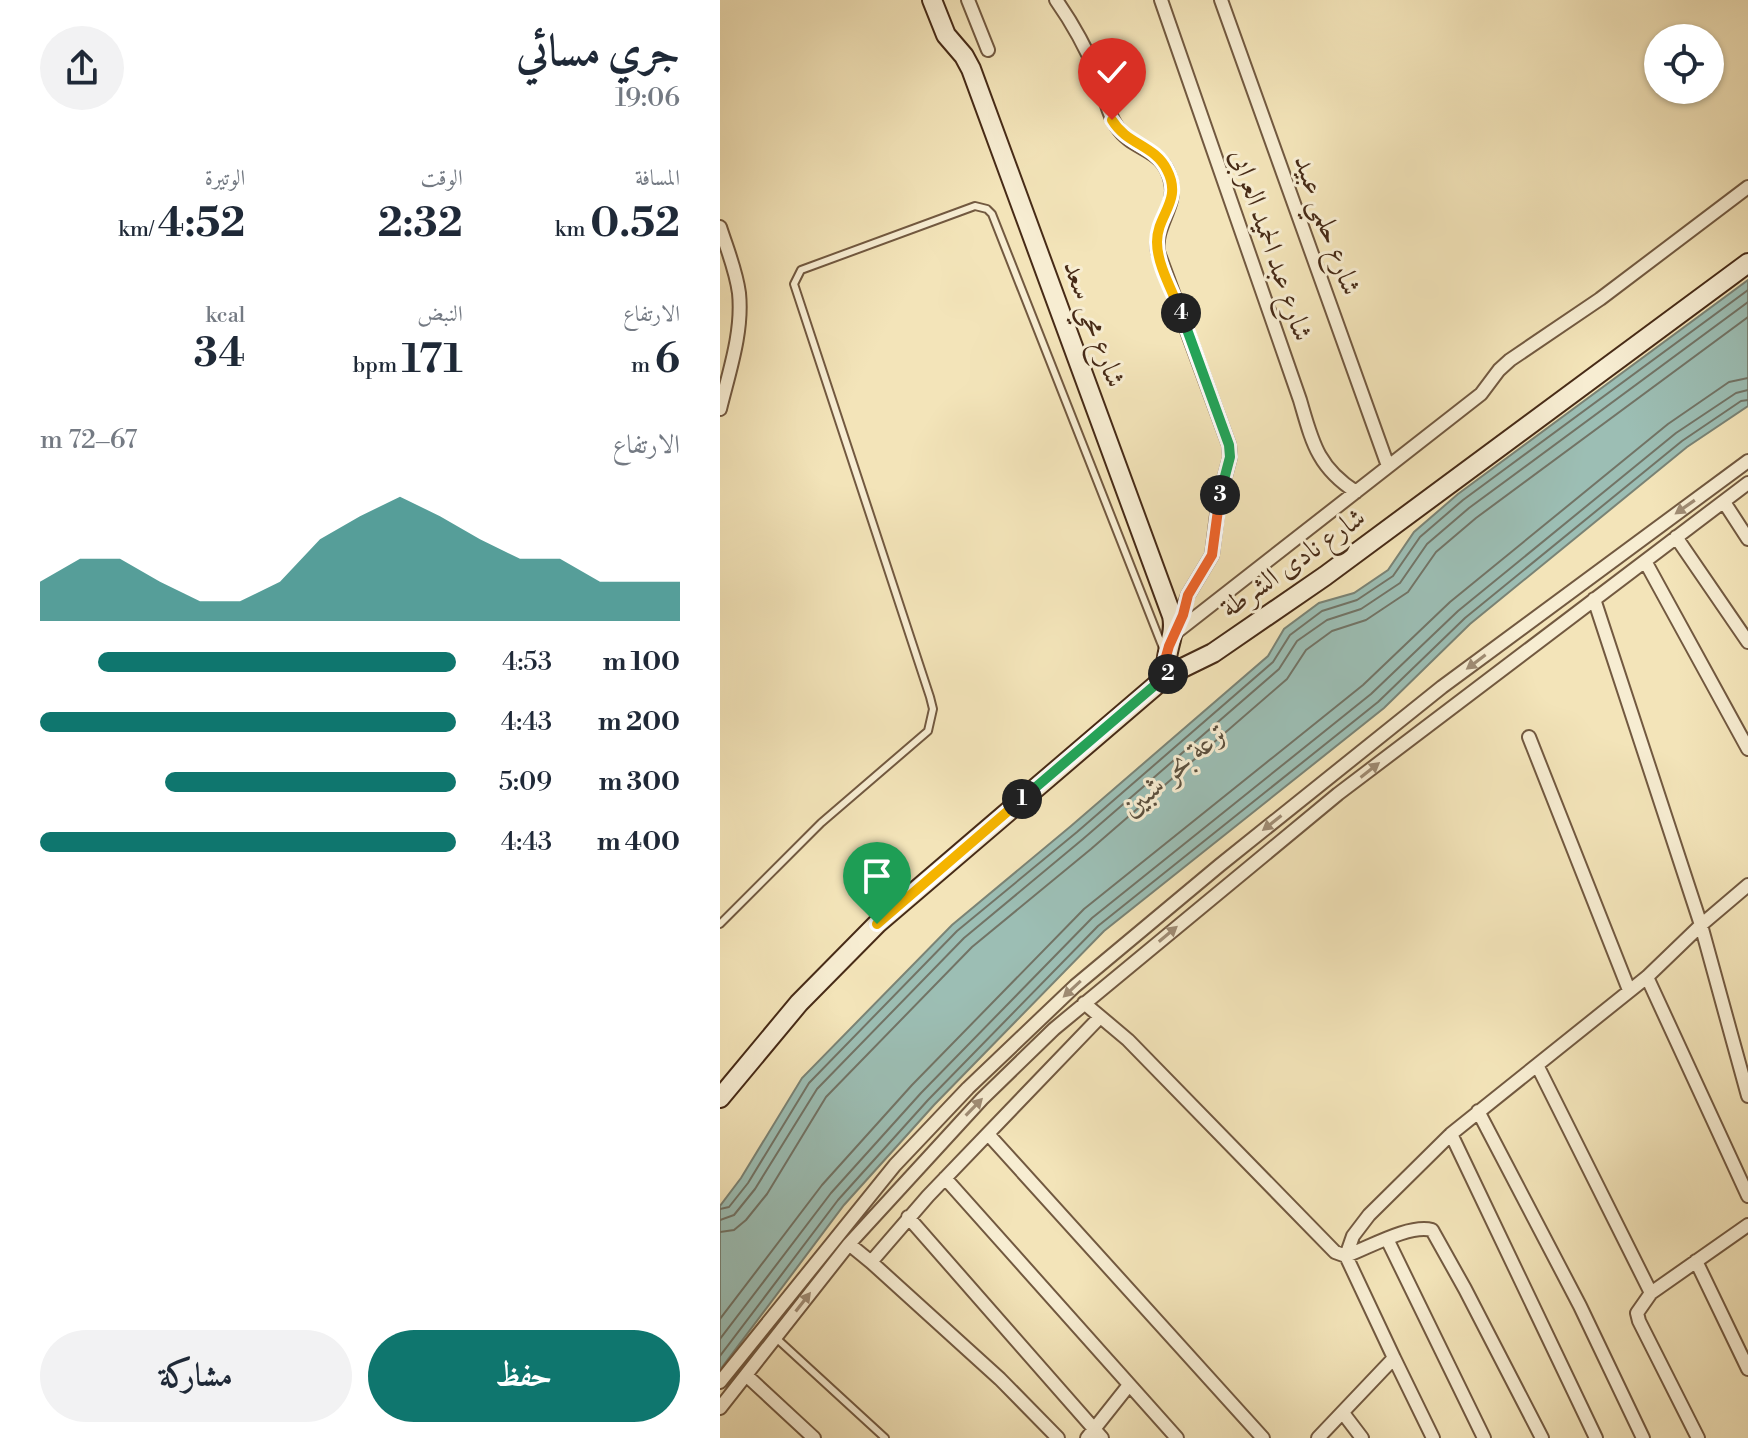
<!DOCTYPE html>
<html lang="ar">
<meta charset="utf-8">
<style>
:root{--surface:#fff;--page:#f2f2f3;--text:#1f2937;--muted:#747a83;--accent:#0f766e}
body{margin:0;font-family:"Libre Bodoni",Amiri,serif;background:var(--page);color:var(--text);direction:rtl;height:100vh;display:flex;flex-direction:column;font-size:30px;white-space:nowrap}
*{box-sizing:border-box;margin:0}
p{font-size:26px;color:var(--muted)}
.icon{flex:none;width:44px;height:44px;fill:none;stroke:currentColor;stroke-width:2;stroke-linecap:round;stroke-linejoin:round}
.map{position:relative;flex:1;overflow:hidden;direction:ltr}
.drawer{display:flex;flex-direction:column;background:var(--surface);width:720px}
.drawer>*{flex:none}
.buttons{position:absolute;left:924px;top:24px;display:grid;gap:16px}
.buttons a{display:grid;place-items:center;width:80px;height:80px;border-radius:50%;background:var(--surface);box-shadow:0 2px 6px #0004;font-size:40px}
.pin{position:absolute;display:grid;place-items:center;width:68px;height:68px;color:#fff;margin:-82px -34px;border-radius:50% 50% 50% 0;rotate:-45deg;box-shadow:0 0 8px #0007}
.pin .icon{rotate:45deg}
.km{position:absolute;width:40px;height:40px;margin:-20px;border-radius:50%;background:#222;color:#fff;font-size:22px;line-height:40px;text-align:center}
.round{display:grid;place-items:center;flex:none;width:84px;height:84px;border-radius:42px;background:var(--page)}
.headline{display:flex;align-items:center;justify-content:space-between;height:136px;padding:0 40px}
h1{font-size:44px;font-weight:800;line-height:60px}
.figures{display:grid;grid-template-columns:repeat(3,1fr);gap:12px;height:136px;padding:8px 40px}
.figures div{display:grid;align-content:center}
.figures b{font-size:40px;font-weight:800}
.figures small{font-size:22px;font-weight:400}
.figures p{font-size:22px}
.chart{height:224px;padding:16px 40px}
.chart p{display:flex;justify-content:space-between}
.chart svg{width:100%;height:144px;margin-top:8px;fill:var(--accent);opacity:.7}
.cta{display:flex;gap:16px;margin-top:auto;padding:16px 40px}
.cta a{flex:1;height:92px;border-radius:48px;background:var(--accent);color:#fff;font-size:32px;font-weight:800;line-height:92px;text-align:center}
.cta a+a{background:var(--page);color:var(--text)}
ul{padding:0 40px;list-style:none;font-size:26px}
li{display:grid;grid-template-columns:128px 96px 1fr;align-items:center;height:60px}
li i{height:20px;border-radius:10px;background:var(--accent)}
main{display:flex;flex:1;min-height:0}
.map>svg:first-child{display:block}
</style>
<main>
<div class="map">
<svg width="1028" height="1438" viewBox="0 0 1028 1438">
<rect width="100%" height="100%" fill="#f3e4b9"/>
<filter id="stains"><feTurbulence type="fractalNoise" baseFrequency=".0025" numOctaves="4"/><feColorMatrix values="0 0 0 0 .2 0 0 0 0 .09 0 0 0 0 .02 0 0 0 .5 -.17"/></filter>
<radialGradient id="worn" r=".72"><stop offset=".6" stop-color="#630" stop-opacity="0"/><stop offset="1" stop-color="#630" stop-opacity=".3"/></radialGradient>
<path fill="#9cbeb4" stroke="#7a8375" stroke-width="2" d="M1028 280V406L967 447 750 624 664 708 384 931 214 1105 124 1205 0 1370V1206L21 1178 82 1078 232 925 351 826 548 656 564 629 599 603 634 593 668 570 694 532 738 494Z"/>
<g fill="none" stroke-linecap="round" stroke-linejoin="round">
<path stroke="#727466" stroke-width="2" d="M0 1209 9 1207 28 1183 89 1083 237 931 357 832 553 662 570 635 602 611 637 600 673 576 700 537 743 500 1028 290
M0 1220 14 1215 35 1189 97 1089 244 938 363 839 559 669 577 641 607 620 641 609 680 583 707 544 749 508 1028 302
M0 1232 14 1230 26 1220 47 1194 106 1097 252 947 371 849 567 679 586 650 612 631 646 620 688 592 716 552 756 518 1028 317
M0 1319 102 1185 192 1085 364 909 643 685 730 602 948 424 1009 382 1028 378
M0 1339 111 1193 201 1093 372 918 651 694 738 611 956 433 1016 393 1028 390
M0 1356 118 1200 208 1100 378 926 658 702 745 618 962 441 1021 401 1028 400"/>
<defs>
<path id="lane" d="M0 924 101 823 208 731 213 709 210 697 74 284 81 270 255 206 267 209 272 214 443 648
M55 1337 165 1438"/>
<path id="street" d="M248 0 268 50
M336 0C353 24 366 48 378 76 384 92 387 113 397 127 413 152 444 147 451 182 457 207 434 226 438 252L509 445 510 457 499 499 492 555 468 595 456 629
M441 0 580 400C592 441 597 467 636 492
M501 0 668 466
M0 227C7 249 16 270 19 293 23 332 9 372 0 409
M1004 502 1028 539
M956 537 1028 642
M925 561 1028 749
M874 599 981 925 1028 1096
M454 634 761 394 779 370 790 360 880 299 1028 187
M809 737 909 990
M927 977 1028 1196
M364 1003 408 1040 615 1252 626 1256C648 1248 689 1224 712 1230L745 1289 822 1438
M817 1065 931 1293 917 1313 919 1321 978 1438
M758 1111 860 1306 923 1438
M268 1134 543 1438
M731 1134 876 1438
M225 1178 457 1438
M188 1217 382 1438
M667 1239 764 1438
M129 1244 151 1262 208 1196 380 1017
M976 1261 1028 1369
M151 1262 280 1379 338 1438
M931 1293 1028 1225
M674 1358 626 1256 633 1236 649 1215 731 1134 927 977 981 925 1028 885
M26 1375 94 1438
M0 1382 175 1165 248 1088 355 986 500 865 722 687 1028 461
M0 1408 129 1244 262 1099 334 1029 618 794 1028 483
M623 1413 642 1438
M367 1438 409 1385
M598 1438 674 1358 713 1438"/>
<path id="secondary" d="M212 0 226 35 244 56 251 69 452 616C457 637 442 653 448 675
M0 1098 79 1003 157 924 448 675 493 653 605 576 1028 263"/>
</defs>
<use href="#lane" stroke="#725940" stroke-width="10"/>
<use href="#street" stroke="#725940" stroke-width="16"/>
<use href="#secondary" stroke="#472b17" stroke-width="22"/>
<use href="#lane" stroke="#f7edd2" stroke-width="6"/>
<use href="#street" stroke="#f7edd2" stroke-width="12"/>
<use href="#secondary" stroke="#f7edd2" stroke-width="18"/>
</g>
<defs><path id="oneway-solid" d="M-6-.8H1V-3.2L6.5 0L1 3.2V.8H-6Z" transform="scale(2)"/></defs>
<g fill="#9f8c74">
<use href="#oneway-solid" transform="translate(965 507) rotate(145)"/>
<use href="#oneway-solid" transform="translate(756 662) rotate(143)"/>
<use href="#oneway-solid" transform="translate(650 770) rotate(-38)"/>
<use href="#oneway-solid" transform="translate(552 823) rotate(142)"/>
<use href="#oneway-solid" transform="translate(448 934) rotate(-40)"/>
<use href="#oneway-solid" transform="translate(352 989) rotate(137)"/>
<use href="#oneway-solid" transform="translate(254 1107) rotate(-46)"/>
<use href="#oneway-solid" transform="translate(83 1302) rotate(-52)"/>
</g>
<g fill="none" stroke-linecap="round" stroke-linejoin="round">
<defs>
<path id="split-1" d="M157 924 302 799"/>
<path id="split-2" d="M302 799 448 674"/>
<path id="split-3" d="M448 674 445 660 449 646 463 615 468 595 492 555 500 495"/>
<path id="split-4" d="M461 313 509 445 510 457 500 495"/>
<path id="split-5" d="M392 120C407 145 435 145 447 170 463 201 437 214 437 242 437 265 453 292 461 313"/>
</defs>
<use href="#split-1" stroke="#fff" stroke-width="16"/>
<use href="#split-2" stroke="#fff" stroke-width="16"/>
<use href="#split-3" stroke="#fff" stroke-width="16"/>
<use href="#split-4" stroke="#fff" stroke-width="16"/>
<use href="#split-5" stroke="#fff" stroke-width="16"/>
<use href="#split-1" stroke="#f5b400" stroke-width="10"/>
<use href="#split-2" stroke="#22a559" stroke-width="10"/>
<use href="#split-3" stroke="#f0652b" stroke-width="10"/>
<use href="#split-4" stroke="#22a559" stroke-width="10"/>
<use href="#split-5" stroke="#f5b400" stroke-width="10"/>
</g>
<g text-anchor="middle" dominant-baseline="central" stroke-width="6" stroke-linejoin="round" paint-order="stroke">
<g font-size="28" fill="#472b17" stroke="#f7edd2">
<text transform="translate(607 225) rotate(70)">شارع حلمي عبيد</text>
<text transform="translate(551 245) rotate(71)">شارع عبد الحميد العرابى</text>
<text transform="translate(374 324) rotate(70)">شارع محي سعد</text>
<text transform="translate(573 563) rotate(-35)">شارع نادى الشرطة</text>
</g>
<g font-size="30" font-style="italic" fill="#5c503e" stroke="#f7edd2">
<text transform="translate(455 769) rotate(-40)">ترعة بحر شبين</text>
</g>
</g>
<rect width="100%" height="100%" filter="url(#stains)"/>
<rect width="100%" height="100%" fill="url(#worn)"/>
</svg>
<div class="buttons">
<a><svg class="icon" aria-label="locate" viewBox="0 0 24 24"><circle cx="12" cy="12" r="6"/><path d="M12 2v4M12 18v4M2 12h4M18 12h4"/></svg></a>
</div>
<div class="pin" style="left:157px;top:924px;background:#1e9e55"><svg class="icon" aria-label="arrive" viewBox="0 0 24 24"><path d="M6 21V4h12l-3 4 3 4H6"/></svg></div>
<div class="pin" style="left:392px;top:120px;background:#d93025"><svg class="icon" aria-label="check" viewBox="0 0 24 24"><path d="M5 12l5 5 9-10"/></svg></div>
<b class="km" style="left:302px;top:799px">1</b>
<b class="km" style="left:448px;top:674px">2</b>
<b class="km" style="left:500px;top:495px">3</b>
<b class="km" style="left:461px;top:313px">4</b>
</div>
<section class="drawer">
<div class="headline"><div><h1>جري مسائي</h1><p>19:06</p></div><a class="round"><svg class="icon" aria-label="share" viewBox="0 0 24 24"><path d="M12 15V3M7 8l5-5 5 5M5 13v7h14v-7"/></svg></a></div>
<div class="figures">
<div><p>المسافة</p><b>0.52<small> km</small></b></div>
<div><p>الوقت</p><b>2:32</b></div>
<div><p>الوتيرة</p><b>4:52<small> /km</small></b></div>
</div>
<div class="figures">
<div><p>الارتفاع</p><b>6<small> m</small></b></div>
<div><p>النبض</p><b>171<small> bpm</small></b></div>
<div><p>kcal</p><b>34</b></div>
</div>
<div class="chart"><p><span>الارتفاع</span>67–72 m</p>
<svg viewBox="0 0 160 44" preserveAspectRatio="none"><path d="M0 44V32L10 25L20 25L30 32L40 38L50 38L60 32L70 19L80 12L90 6L100 12L110 19L120 25L130 25L140 32L150 32L160 32V44z"/></svg>
</div>
<ul>
<li><b>100 m</b>4:53<i style="width:86%"></i></li>
<li><b>200 m</b>4:43<i style="width:100%"></i></li>
<li><b>300 m</b>5:09<i style="width:70%"></i></li>
<li><b>400 m</b>4:43<i style="width:100%"></i></li>
</ul>
<div class="cta"><a>حفظ</a><a>مشاركة</a></div>
</section>
</main>
